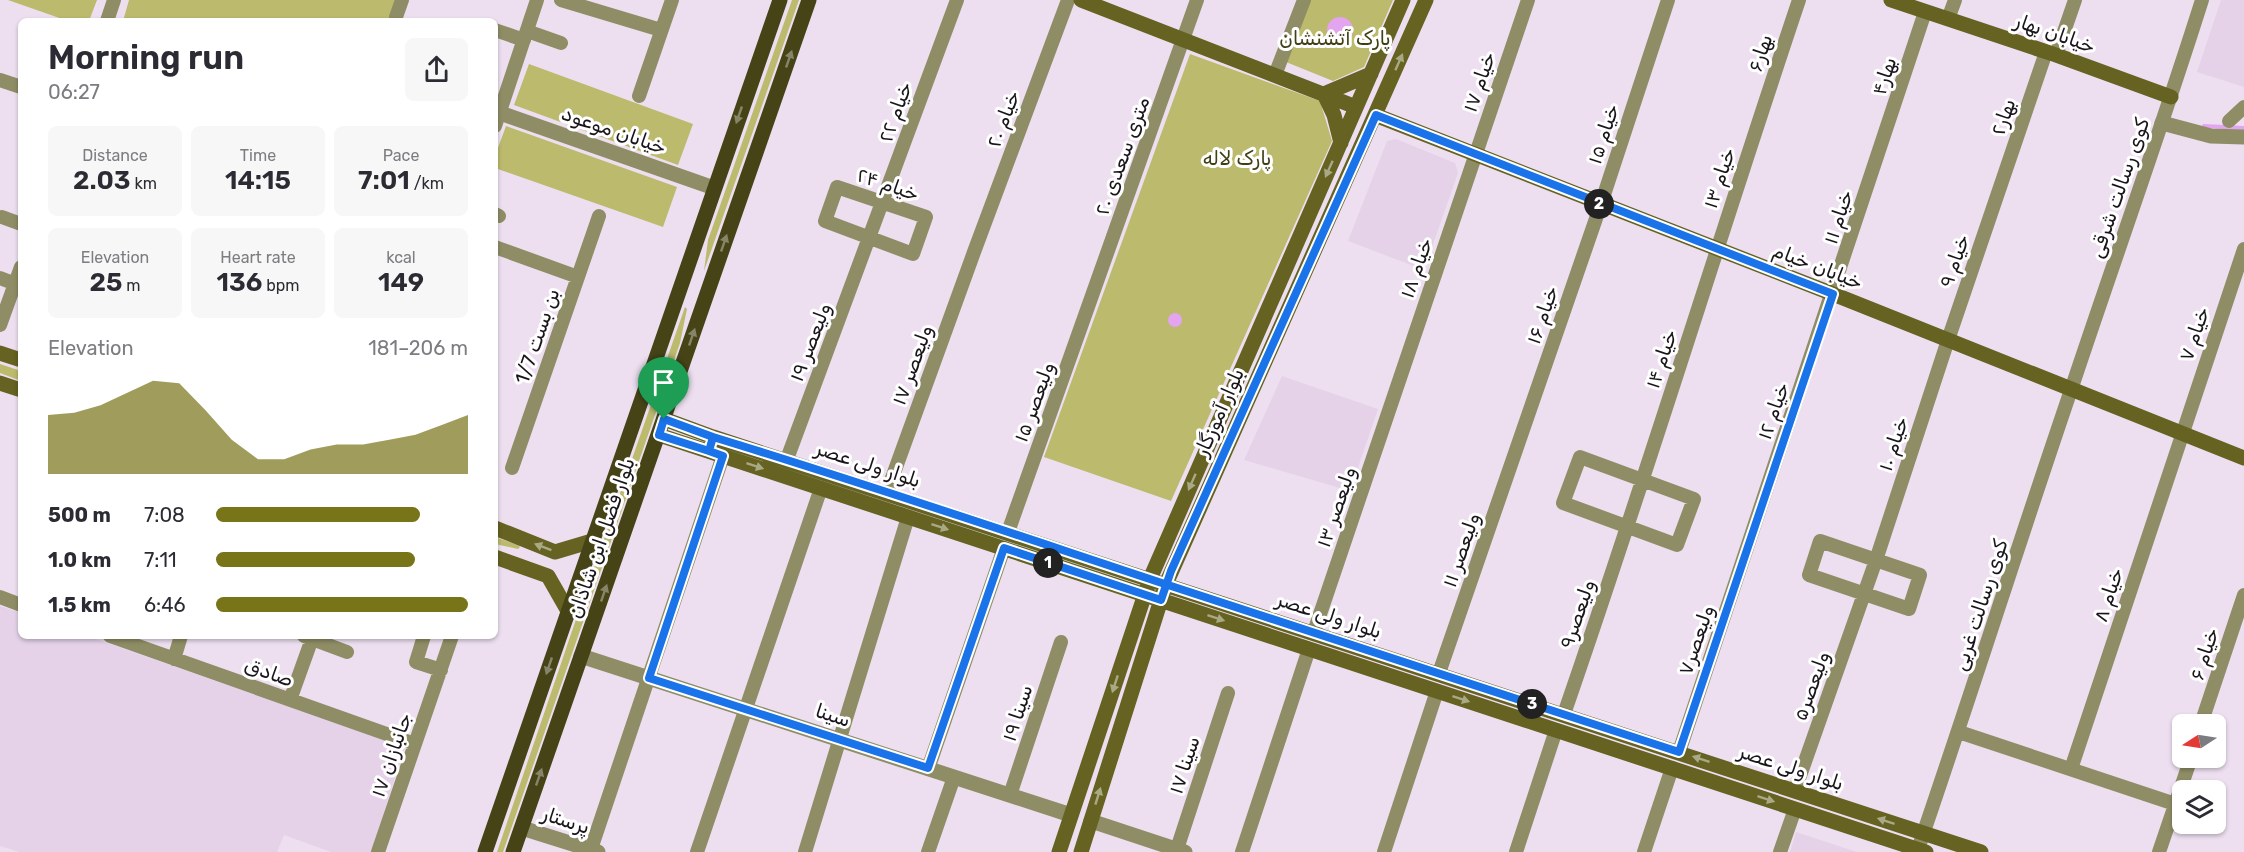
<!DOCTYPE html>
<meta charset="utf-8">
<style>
:root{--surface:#fff;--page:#f7f7f7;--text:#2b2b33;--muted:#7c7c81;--accent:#787418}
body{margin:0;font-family:Rubik,"Noto Naskh Arabic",sans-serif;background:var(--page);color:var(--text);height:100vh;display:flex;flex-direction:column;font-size:22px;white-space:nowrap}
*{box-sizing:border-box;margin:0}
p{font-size:20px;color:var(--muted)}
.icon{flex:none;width:33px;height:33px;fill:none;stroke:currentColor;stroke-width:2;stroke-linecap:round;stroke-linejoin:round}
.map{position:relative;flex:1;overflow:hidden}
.side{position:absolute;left:18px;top:18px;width:480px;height:621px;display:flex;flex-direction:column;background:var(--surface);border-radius:9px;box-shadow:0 2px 4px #0004}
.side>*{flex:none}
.needle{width:39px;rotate:258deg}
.controls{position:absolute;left:2172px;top:714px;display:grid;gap:12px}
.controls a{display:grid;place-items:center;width:54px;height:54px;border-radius:9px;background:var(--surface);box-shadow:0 2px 4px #0004;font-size:30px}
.pin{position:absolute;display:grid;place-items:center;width:51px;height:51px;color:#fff;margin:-62px -26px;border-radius:50% 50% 50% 0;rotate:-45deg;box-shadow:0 0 6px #0007}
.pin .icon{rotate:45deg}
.km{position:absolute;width:30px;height:30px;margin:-15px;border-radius:50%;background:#222;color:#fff;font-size:16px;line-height:30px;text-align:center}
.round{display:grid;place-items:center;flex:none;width:63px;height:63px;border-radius:9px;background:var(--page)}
.head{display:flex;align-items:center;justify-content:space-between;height:102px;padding:0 30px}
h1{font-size:33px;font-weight:600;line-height:45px}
.stats{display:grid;grid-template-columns:repeat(3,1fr);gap:9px;height:102px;padding:6px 30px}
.stats div{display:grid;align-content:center;border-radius:9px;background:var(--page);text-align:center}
.stats b{font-size:26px;font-weight:600}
.stats small{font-size:16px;font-weight:400}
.stats p{font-size:16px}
.chart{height:168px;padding:12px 30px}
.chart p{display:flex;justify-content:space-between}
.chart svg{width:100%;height:108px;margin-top:6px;fill:var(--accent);opacity:.7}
ul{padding:0 30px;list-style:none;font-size:20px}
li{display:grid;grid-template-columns:96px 72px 1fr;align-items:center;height:45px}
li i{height:15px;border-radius:8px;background:var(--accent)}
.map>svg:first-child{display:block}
</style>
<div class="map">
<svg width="2244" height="852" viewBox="0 0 2244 852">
<rect width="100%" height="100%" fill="#eddff0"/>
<path fill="#e5d2e9" d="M2221 0H2244V87L2197 72Z
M1396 139 1455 163 1458 173 1424 270 1348 241 1387 141Z
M1282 376 1378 409 1350 491 1244 460Z
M0 606 21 613V636H87L405 747 371 852H331L284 835 277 852H19L0 846Z
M1796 832 1857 852H1790Z"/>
<path fill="#bcba6d" d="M8 0H97L89 21H68Z
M129 0H398L389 19 394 21H123Z
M792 0H799L704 271 708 240Z
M1310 0H1393L1364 67 1333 81 1286 62Z
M1190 54 1320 101 1332 141 1171 501 1044 457Z
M529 64 693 124 678 165 514 105Z
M506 126 677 187 663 227 495 168V156Z
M685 307 687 309 680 343 503 852H497L571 634Z
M0 364 21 371V381L0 373Z
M495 537 518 545 520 547 518 549 495 544Z"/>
<path fill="#e3a4f0" d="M1327 30a13 13 0 1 1 26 0a13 13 0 1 1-26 0Z
M1168 320a7 7 0 1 1 14 0a7 7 0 1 1-14 0Z"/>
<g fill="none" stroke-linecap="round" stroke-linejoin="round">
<path stroke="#e3a4f0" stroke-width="4" d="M2204 126 2244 128"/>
<path stroke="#8e8d65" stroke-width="14" d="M561 0 661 30
M396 17 402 0
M1948 19 1955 0
M107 21 114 0
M495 30 524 40
M527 31 561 43
M2056 55 2075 0
M1275 75 1304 0
M0 80 21 87
M639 96 672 0
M2229 121 2244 107
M495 126 537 0
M837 187 926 217 913 254 825 221Z
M495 214 499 216
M2 217 21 224
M495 247 578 277
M0 278 21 286
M0 325 21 267
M1580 457 1694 499 1677 545 1563 503Z
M787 459 957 0
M512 468 599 216
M887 492 974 252 1068 0
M1008 532 1197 0
M1820 541 1920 575 1909 609 1809 575Z
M0 597 21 605
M1314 632 1528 0
M110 636 415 744
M304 636 347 652
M424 636 416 662 441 670
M174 659 181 636
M1439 673 1601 204 1668 0
M290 700 313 636
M1564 714C1646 478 1719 238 1799 0
M2201 724 2244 595
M1959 732 2175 804
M1679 752 1925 12
M928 769 1004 548
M2071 769 2244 249
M1795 790 1876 560 1948 340 2046 52
M1010 795 1061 642
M1177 849 1228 693
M378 852 452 636
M590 852 723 456
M697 852 821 488
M805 852 908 517
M928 852 954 777
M1242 852 1309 649
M1384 852 1437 691
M1516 852 1556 730
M1644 852 1672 768
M1780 852 1795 809
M1917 852C1970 698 2019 542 2072 387 2115 258 2161 130 2202 0
M2159 852 2191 758"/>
<path stroke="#8e8d65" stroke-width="15" d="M500 113 714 188
M2162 123 2211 136 2244 137
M581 656 1071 815
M1091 821 1185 852
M522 828 598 852"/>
<path stroke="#656222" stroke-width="15" d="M1081 0 1356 107
M1891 0 2056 55 2171 97
M1375 115 1833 294 2244 458
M1341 143 1334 115 1324 94 1371 74
M0 353 21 360
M0 383 21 390
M664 419 713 437 1981 852
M659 435 1926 852
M495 528 555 552 592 541
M495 557 548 576 568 611
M1059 852 1150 579 1403 0
M1081 852 1166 584 1426 0"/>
<path stroke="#464417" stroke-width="15" d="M485 852 780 0
M513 852 809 0"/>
</g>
<defs><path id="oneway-solid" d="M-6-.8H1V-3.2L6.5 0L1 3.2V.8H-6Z" transform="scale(1.5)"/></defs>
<g fill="#878568">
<use href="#oneway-solid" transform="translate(789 59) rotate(-71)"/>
<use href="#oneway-solid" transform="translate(739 115) rotate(109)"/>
<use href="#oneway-solid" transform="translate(724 243) rotate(-71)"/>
<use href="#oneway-solid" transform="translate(692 337) rotate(-71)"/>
<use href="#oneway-solid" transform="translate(604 593) rotate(-71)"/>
<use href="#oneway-solid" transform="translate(549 666) rotate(109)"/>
<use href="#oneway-solid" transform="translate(539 777) rotate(-71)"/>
</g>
<g fill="#aaa985">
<use href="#oneway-solid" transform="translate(1399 62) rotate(-66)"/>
<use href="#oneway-solid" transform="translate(1329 169) rotate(114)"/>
<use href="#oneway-solid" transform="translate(755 466) rotate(18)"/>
<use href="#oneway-solid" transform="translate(1192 482) rotate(114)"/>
<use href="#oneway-solid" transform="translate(940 527) rotate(18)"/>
<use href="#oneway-solid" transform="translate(543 547) rotate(-159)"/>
<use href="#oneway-solid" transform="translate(1216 618) rotate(18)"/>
<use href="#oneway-solid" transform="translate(1115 684) rotate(108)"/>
<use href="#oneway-solid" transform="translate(1461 699) rotate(18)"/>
<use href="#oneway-solid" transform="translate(1701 759) rotate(-162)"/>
<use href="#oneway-solid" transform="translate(1098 796) rotate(-73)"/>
<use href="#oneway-solid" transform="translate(1766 799) rotate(18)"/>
<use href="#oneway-solid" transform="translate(1886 821) rotate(-162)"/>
</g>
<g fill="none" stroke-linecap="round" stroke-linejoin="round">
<defs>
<path id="route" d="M664 419 713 437 709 451 723 456 649 678 928 768 1004 548 1161 600 1171 571 1376 115 1833 294 1679 752C1507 696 1336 640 1165 584 1014 534 864 483 713 437L709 451 659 435 664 419"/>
</defs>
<use href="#route" stroke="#fff" stroke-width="12"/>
<use href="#route" stroke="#1a73e8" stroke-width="8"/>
</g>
<g text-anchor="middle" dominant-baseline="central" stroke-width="6" stroke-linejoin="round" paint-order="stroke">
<g font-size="20" fill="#1a151b" stroke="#fff">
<text transform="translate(2055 33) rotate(19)">خیابان بهار</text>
<text transform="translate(1760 53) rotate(-72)">بهار۶</text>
<text transform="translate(1884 76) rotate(-72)">بهار۴</text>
<text transform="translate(1479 82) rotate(-71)">خیام ۱۷</text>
<text transform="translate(895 112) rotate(-70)">خیام ۲۲</text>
<text transform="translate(2003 117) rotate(-71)">بهار۲</text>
<text transform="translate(1003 119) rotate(-69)">خیام ۲۰</text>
<text transform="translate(614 130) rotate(19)">خیابان موعود</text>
<text transform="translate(1603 134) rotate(-72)">خیام ۱۵</text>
<text transform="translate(1122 156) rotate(-70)">۲۰ متری سعدی</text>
<text transform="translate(1719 178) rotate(-72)">خیام ۱۳</text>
<text transform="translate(888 184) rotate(19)">خیام ۲۴</text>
<text transform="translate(2119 188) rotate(-71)">کوی رسالت شرقی</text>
<text transform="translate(1838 217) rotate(-72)">خیام ۱۱</text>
<text transform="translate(1954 261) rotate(-71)">خیام ۹</text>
<text transform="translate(1818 266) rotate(21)">خیابان خیام</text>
<text transform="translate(1416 268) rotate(-71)">خیام ۱۸</text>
<text transform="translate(1542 315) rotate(-71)">خیام ۱۶</text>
<text transform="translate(2194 334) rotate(-71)">خیام ۷</text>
<text transform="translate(537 336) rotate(-71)">بن بست 1/7</text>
<text transform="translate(810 342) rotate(-69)">ولیعصر ۱۹</text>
<text transform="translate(1661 359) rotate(-72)">خیام ۱۴</text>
<text transform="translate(912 365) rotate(-70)">ولیعصر ۱۷</text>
<text transform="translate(1034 402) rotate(-70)">ولیعصر ۱۵</text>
<text transform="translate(1773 411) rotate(-71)">خیام ۱۲</text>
<text transform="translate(1219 412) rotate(-66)">بلوار آموزگار</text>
<text transform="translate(1893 444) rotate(-72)">خیام ۱۰</text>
<text transform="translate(868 464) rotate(18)">بلوار ولی عصر</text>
<text transform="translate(1336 507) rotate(-71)">ولیعصر ۱۳</text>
<text transform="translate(601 538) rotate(-71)">بلوار فضل ابن شاذان</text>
<text transform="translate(1461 550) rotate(-71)">ولیعصر ۱۱</text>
<text transform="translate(2108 595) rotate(-72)">خیام ۸</text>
<text transform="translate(1980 605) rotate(-72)">کوی رسالت غربی</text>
<text transform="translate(1577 614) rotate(-71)">ولیعصر۹</text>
<text transform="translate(1329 615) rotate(18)">بلوار ولی عصر</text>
<text transform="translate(1696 640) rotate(-71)">ولیعصر۷</text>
<text transform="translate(2204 654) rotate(-72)">خیام ۶</text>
<text transform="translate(269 672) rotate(20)">صادق</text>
<text transform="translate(1811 686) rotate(-70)">ولیعصر۵</text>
<text transform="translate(1017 713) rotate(-72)">سینا ۱۹</text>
<text transform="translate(833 715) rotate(18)">سینا</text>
<text transform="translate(391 755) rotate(-71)">جانبازان ۱۷</text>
<text transform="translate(1184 765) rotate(-72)">سینا ۱۷</text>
<text transform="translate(1791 767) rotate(18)">بلوار ولی عصر</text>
<text transform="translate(566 820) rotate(18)">پرستار</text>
</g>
<g font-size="20" fill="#413f14" stroke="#fff">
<text x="1335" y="38">پارک آتشنشان</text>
<text x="1237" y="158">پارک لاله</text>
</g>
</g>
</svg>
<div class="controls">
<a><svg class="needle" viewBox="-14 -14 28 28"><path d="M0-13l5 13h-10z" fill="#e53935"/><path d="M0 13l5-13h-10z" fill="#7c7c81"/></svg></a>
<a><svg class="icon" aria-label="layers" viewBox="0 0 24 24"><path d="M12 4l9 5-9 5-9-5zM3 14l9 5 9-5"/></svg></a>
</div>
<div class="pin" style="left:664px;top:419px;background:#1e9e55"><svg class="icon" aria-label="arrive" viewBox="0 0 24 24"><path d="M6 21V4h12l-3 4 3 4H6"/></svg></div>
<b class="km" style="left:1048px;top:563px">1</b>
<b class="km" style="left:1599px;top:204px">2</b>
<b class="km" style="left:1532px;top:704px">3</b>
<section class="side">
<div class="head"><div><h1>Morning run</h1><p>06:27</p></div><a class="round"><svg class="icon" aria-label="share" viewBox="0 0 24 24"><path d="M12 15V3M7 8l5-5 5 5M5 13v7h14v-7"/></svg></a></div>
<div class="stats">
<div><p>Distance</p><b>2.03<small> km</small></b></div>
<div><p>Time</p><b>14:15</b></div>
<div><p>Pace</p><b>7:01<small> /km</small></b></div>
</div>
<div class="stats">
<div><p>Elevation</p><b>25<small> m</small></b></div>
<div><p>Heart rate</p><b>136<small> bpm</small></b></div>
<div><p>kcal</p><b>149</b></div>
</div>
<div class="chart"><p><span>Elevation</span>181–206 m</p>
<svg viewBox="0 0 160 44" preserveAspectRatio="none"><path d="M0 44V20L10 19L20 16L30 11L40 6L50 7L60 18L70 30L80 38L90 38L100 34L110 32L120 32L130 30L140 28L150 24L160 20V44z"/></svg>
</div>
<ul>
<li><b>500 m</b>7:08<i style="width:81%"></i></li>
<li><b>1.0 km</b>7:11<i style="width:79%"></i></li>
<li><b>1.5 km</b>6:46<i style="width:100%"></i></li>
</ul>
</section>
</div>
